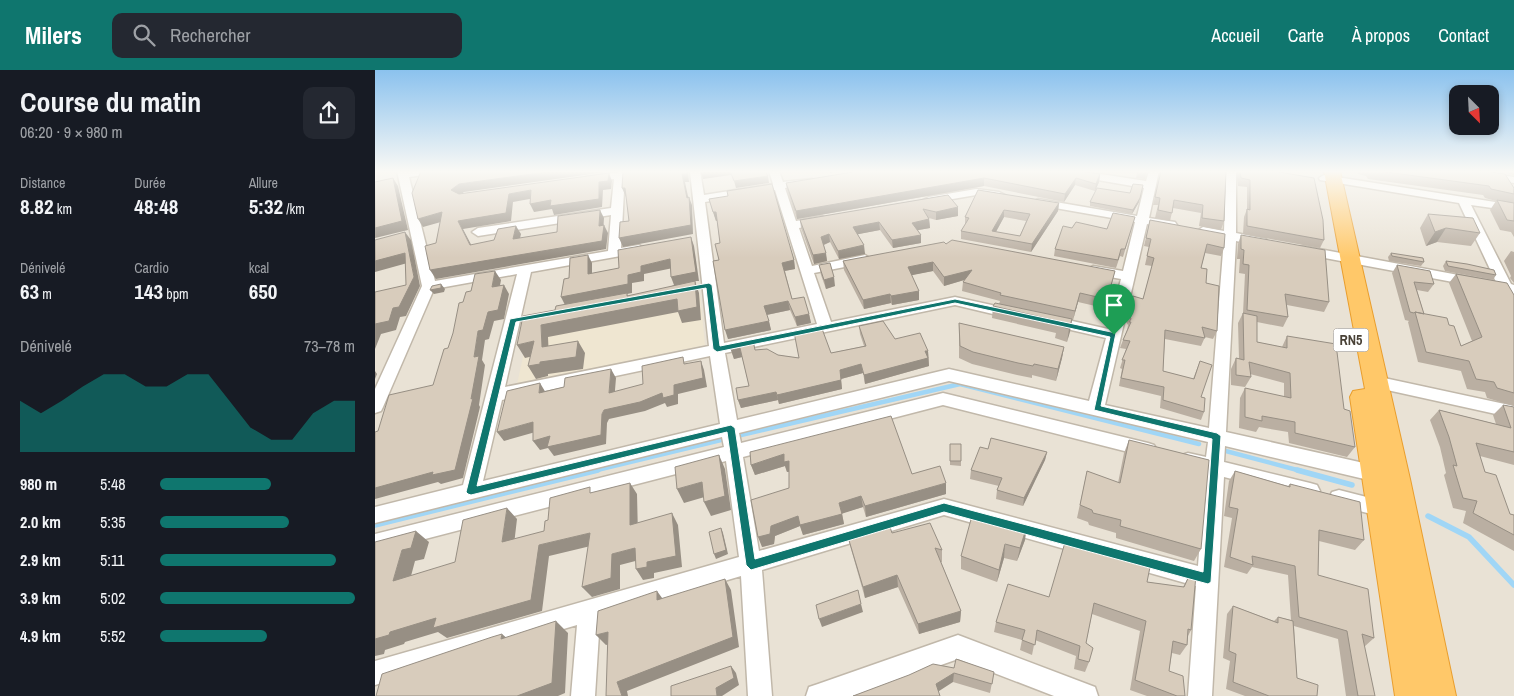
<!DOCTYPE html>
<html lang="fr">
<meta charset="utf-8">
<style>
:root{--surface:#171b24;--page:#242831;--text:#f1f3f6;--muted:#9ea1a6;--accent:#0f766e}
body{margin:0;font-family:"Archivo Narrow",sans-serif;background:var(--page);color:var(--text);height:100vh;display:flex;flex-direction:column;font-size:19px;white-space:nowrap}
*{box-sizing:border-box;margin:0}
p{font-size:16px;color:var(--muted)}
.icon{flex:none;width:28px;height:28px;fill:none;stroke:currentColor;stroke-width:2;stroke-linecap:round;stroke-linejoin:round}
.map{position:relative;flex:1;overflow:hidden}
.sheet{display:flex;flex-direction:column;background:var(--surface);width:375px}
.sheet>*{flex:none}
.needle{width:32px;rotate:156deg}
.controls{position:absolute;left:1074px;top:15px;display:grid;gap:10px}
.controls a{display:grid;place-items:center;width:50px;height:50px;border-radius:10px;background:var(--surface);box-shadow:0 2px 8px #0003;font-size:25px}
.pin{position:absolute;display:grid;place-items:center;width:42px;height:42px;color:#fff;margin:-51px -21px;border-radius:50% 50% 50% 0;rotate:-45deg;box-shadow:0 0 5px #0007}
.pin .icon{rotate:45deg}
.round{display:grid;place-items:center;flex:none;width:52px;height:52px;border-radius:10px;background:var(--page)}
.head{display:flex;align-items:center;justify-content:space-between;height:85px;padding:0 20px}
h1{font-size:28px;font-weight:700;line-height:38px}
.stats{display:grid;grid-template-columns:repeat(3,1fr);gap:8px;height:85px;padding:5px 20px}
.stats div{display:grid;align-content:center}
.stats b{font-size:21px;font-weight:700}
.stats small{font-size:14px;font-weight:400}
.stats p{font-size:14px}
.chart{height:140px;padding:10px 20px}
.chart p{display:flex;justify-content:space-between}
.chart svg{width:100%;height:90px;margin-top:5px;fill:var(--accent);opacity:.7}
ul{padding:0 20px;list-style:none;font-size:16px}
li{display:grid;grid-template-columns:80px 60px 1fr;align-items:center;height:38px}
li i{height:12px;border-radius:6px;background:var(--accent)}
header{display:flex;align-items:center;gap:30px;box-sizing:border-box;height:70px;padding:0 25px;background:var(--accent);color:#fff}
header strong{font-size:24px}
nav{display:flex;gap:28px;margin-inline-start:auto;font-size:18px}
.search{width:350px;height:45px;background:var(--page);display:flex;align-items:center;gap:12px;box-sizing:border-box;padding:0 18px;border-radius:10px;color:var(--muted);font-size:19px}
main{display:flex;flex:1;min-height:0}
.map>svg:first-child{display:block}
</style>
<header>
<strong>Milers</strong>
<div class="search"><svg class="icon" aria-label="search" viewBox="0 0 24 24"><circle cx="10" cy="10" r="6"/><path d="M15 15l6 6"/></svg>Rechercher</div>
<nav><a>Accueil</a><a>Carte</a><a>À propos</a><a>Contact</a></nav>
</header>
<main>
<section class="sheet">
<div class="head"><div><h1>Course du matin</h1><p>06:20 · 9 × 980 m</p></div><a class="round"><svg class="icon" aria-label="share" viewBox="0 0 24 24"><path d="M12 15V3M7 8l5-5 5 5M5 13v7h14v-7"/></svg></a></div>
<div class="stats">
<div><p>Distance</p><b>8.82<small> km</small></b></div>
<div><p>Durée</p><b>48:48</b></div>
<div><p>Allure</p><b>5:32<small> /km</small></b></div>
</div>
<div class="stats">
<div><p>Dénivelé</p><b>63<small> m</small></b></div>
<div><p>Cardio</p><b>143<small> bpm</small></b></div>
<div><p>kcal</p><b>650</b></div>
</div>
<div class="chart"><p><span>Dénivelé</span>73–78 m</p>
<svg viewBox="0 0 160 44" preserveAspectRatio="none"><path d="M0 44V19L10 25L20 19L30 12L40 6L50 6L60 12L70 12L80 6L90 6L100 19L110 32L120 38L130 38L140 25L150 19L160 19V44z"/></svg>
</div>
<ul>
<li><b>980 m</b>5:48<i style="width:57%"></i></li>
<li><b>2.0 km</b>5:35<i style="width:66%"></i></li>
<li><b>2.9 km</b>5:11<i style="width:90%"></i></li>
<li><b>3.9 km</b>5:02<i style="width:100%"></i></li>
<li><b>4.9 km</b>5:52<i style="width:55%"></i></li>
</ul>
</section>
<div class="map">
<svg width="1139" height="626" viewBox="0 0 1139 626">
<rect width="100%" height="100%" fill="#f5f1e8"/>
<path fill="#e9e2d5" d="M0 101H1139V626H0Z"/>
<path fill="#efe6d1" d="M325 224 330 275 142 314 155 255Z"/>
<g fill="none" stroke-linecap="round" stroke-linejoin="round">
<path stroke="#a0d6f6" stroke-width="4.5" d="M366 365 585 314 824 374
M847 380 926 401
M218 401 346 370"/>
<path stroke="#a0d6f6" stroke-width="5.5" d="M922 400 977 415
M1053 446 1094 467 1139 515
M0 455 223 400"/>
<defs>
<path id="minor" d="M22 101H61L56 104 34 107 60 211 233 181 236 145 103 166 97 162 103 158 236 138 239 109 215 112 210 109 211 107 250 101 246 178 264 175 270 179 268 182 156 202 130 317 334 276 315 101H325L329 125 398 114 394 101H404L408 112 437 109V113L410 118 421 151 447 146 453 150 451 153 424 158 437 196 490 185 496 189 495 192 439 203 456 252 580 227 644 241 646 244 639 249 580 235 350 283 362 350 574 299 714 331 731 268 670 254 668 251 675 246 733 259 746 209 713 203 711 200 718 196 748 201 760 152 663 135 657 132 663 129 762 146 769 118 688 104 683 101H706L771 111 774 101H784L774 148 800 152 802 155 796 159 772 154 730 335 834 358 849 169 824 164 822 161 828 157 849 161 851 101H861V163L891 169 893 172 887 176 861 171 851 362 1002 396 1009 399 1011 404 1009 409 1002 412 850 376 849 392 935 413 942 415 945 421 942 427 935 429 849 407 837 626H813L821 516 569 445 387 500 397 626H373L366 506 225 548 220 626H196L202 555 0 615V591L364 487 351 391 0 482V464L349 377 347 367 0 453V437L88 415 142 204 59 219 8 337 6 341 0 343V319L47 216ZM400 120 442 254 349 273 330 132ZM335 286 345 354 108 411 127 330ZM574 311 833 372 831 387 813 383 807 385 804 390 807 395 830 402 823 496 569 429 384 481 368 387 568 335 773 387 779 385 782 380 779 375 773 373 568 323 366 373 364 363Z
M1074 101H1099L1139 107V113L1079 104Z
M949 105 1139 135V141L1096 135 1136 214 1139 215V238L1134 237 1126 221 923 183 922 180 923 177 928 176 1121 212 1084 133 945 110 944 108Z
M601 119 624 122 630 125 624 128 601 125 554 133 548 130 554 127Z
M1000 306 1139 336V348L994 316 992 312 994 308Z
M964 420 1015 433 1018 439 1015 445 1008 447 957 434 954 428 957 422Z
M583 565 720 617 723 626H679L583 589 478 626H431L434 617 443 614Z"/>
<path id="highway" d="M949 101H965L1035 409 1081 626H1020L975 327 978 321 990 319Z"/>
</defs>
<use href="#minor" stroke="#c1b8aa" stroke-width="3"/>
<use href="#highway" stroke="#e99e2e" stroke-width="2"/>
<use href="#minor" fill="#fff" fill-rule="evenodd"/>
<use href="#highway" fill="#ffc869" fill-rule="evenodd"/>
</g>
<path fill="#baafa2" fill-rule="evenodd" d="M705 101H728V102Z
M746 101H772L770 109 761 108 762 103Z
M785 101H851L849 151 846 160 824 156 826 143 798 138 795 151 780 148 783 135H778L786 101Z
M861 101H898L949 170 945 178 868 164 869 147 872 139V117L863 116Z
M982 101H1110L1139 118V167L1136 162 1125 160 1115 140 1121 131 1110 128 1108 125 993 109 991 106 983 104Z
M1131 101H1139V105L1134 104Z
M725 104 724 112 720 121 700 115 689 132 609 116 422 149 412 120 411 113Z
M603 120 684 133 683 141 656 182 586 169V161L590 155V147ZM629 147 651 151 645 166 621 162Z
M573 125 583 146 561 150 554 148 555 158 543 160 546 165V173L518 178 505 160 483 164 490 184 464 189 455 172 449 175 452 191 439 194 426 158 425 150Z
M334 129 419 190 420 199 410 201 417 229 434 244 436 253 422 256 415 240 392 245 396 260 353 269 344 190 345 173 342 151H341Z
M715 132H764L757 144 715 136Z
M1053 144 1105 163 1096 176 1062 172 1051 176 1045 158Z
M775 150 849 178 846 186 830 183 826 198 831 213 842 261 838 269 830 267 826 276 790 269 788 301 818 309 825 291 826 327 829 342 826 350 785 338 786 326 744 316 747 299 745 298 751 279 745 278 748 270 752 260 753 255 751 252 758 226 768 229 777 196 770 195 774 177 769 176Z
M758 154 748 187 745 186 741 198 679 186 680 179 697 158 732 159Z
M866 165 954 232 949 242 912 235 913 247 908 257 882 252V272L907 277 912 266 969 339 980 377 972 387 914 373 913 362 884 357 881 362 864 358 865 328 870 318 909 327V313L875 304 876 307 870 317 856 315V299L861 288 864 289 863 253 868 243 870 204 864 203 865 189H862L863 174Z
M571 174 740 201 733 228 731 227 729 238 703 232 698 250H697L692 272 680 268 681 263 617 248 618 236 624 234 625 231 587 221 588 212 589 210 569 216 558 201 536 205 544 230 517 235 516 233 489 239 469 200 468 191Z
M1136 181 1139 182V213L1135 208 1136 206 1129 191Z
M1016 183 1049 192 1046 196 1014 191 1013 187Z
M1071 191 1121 205 1118 210 1070 201 1068 196Z
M444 195 460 216 451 219 446 205Z
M1022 195 1059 214 1053 222 1042 220 1049 244 1074 255 1086 276 1097 271 1074 213 1081 204 1139 225V336L1112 328 1110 322 1092 319 1086 301 1043 292 1033 252 1034 251 1030 250 1017 203Z
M584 253 689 277 687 288 681 311 657 305V308L642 305 597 294 584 288Z
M484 256 520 269 553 281 554 296 490 314 488 303 466 309 467 319 404 334 403 330 366 338 363 330 374 316 367 287 359 289 356 280H381L403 285 424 288 456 283 489 276 485 264Z
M1128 335 1139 337V395L1105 386 1110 402 1135 444 1139 445V481L1088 453 1091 441 1078 438 1069 405 1071 403 1065 377 1055 350 1064 340 1121 354 1118 345Z
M754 370 826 479 819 491 741 468V463L714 455 713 452 702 448 712 401 743 413 749 383Z
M575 374H586V396L575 395Z
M613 379 672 382 670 390 648 436 621 429 622 420 624 416 595 409 596 400Z
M375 382 537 404 571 424 491 447 488 437 467 443 469 454 428 465 425 456 400 466 399 474 387 477 414 418V402H412L410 396 380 405 376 395Z
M860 401 913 416 915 414 989 470 980 480 944 471 943 505 999 568 989 577 1000 626H971L963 569 919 556 922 608 942 626H870L851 619 855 591 848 588 852 544 858 536 899 551 903 547 916 550 913 505 877 497 872 504 849 497 857 448 849 446 854 411Z
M517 463 567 480V492H566L586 541 585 552 544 564 523 517 490 528 476 479 473 467Z
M650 470 642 491 629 488 622 512 586 499V486Z
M729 484 772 512 808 517 815 504 816 560 813 566 812 575 805 585 797 583 794 601 810 626H772L755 620 765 561 717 544 711 573 714 592 710 602 699 599 701 586 660 570 657 585 645 580 647 570 619 562 621 552 674 527Z
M579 598 619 602 615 623 578 612 478 626Z"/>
<path fill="#978f84" d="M179 101H238L89 122 81 128 76 120 84 114Z
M312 101H313L314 112H310L315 136 312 128 307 104Z
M337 101H355L356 105 328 109 326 103Z
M454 101H470L455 103Z
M234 103 237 111 236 119 228 120 227 137 179 145 177 139 159 142 155 134 224 112Z
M725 104 724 112 720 121 721 114Z
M393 106 394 113 361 118 359 111Z
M18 108 23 116 33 160 0 168V158Z
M609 108V116L422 149 421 141Z
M701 108 700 115 689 132 690 124Z
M247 118H250L254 126 251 127Z
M156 120 160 128 138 132 136 151 88 159 101 184 95 175 83 151 134 124Z
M314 127 317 135 318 164 248 177 244 168Z
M765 128 764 132 757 144 758 140Z
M684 133 683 141 656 182 657 174Z
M583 137V146L561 150V142Z
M225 140 229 148 228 164 224 156Z
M629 140V147L618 167 617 161Z
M67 142 73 150 48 157 43 149Z
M338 142H341L343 150 341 151Z
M554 149 555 158 538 161 537 153Z
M504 152 505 160 479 165 478 157Z
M229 155 233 163 231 179 61 209 55 200Z
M141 156 146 164 143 177 138 169Z
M1071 158 1062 172 1051 176 1060 162Z
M30 162 36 170 45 216 31 246 25 247 21 260 6 264 0 279V254L18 238 39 207 36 192 0 202V191Z
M454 164 455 172 448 175 446 167Z
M546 165V173L518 178 517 170Z
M316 167 319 176 324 211H320L324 223 326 250 307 253 303 242 173 267 174 290 167 277 166 255 190 235 186 227 253 205 266 196 295 189 298 198 269 204V211L257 213V223L252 224 257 235 299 215 296 207Z
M489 175 490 184 464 189 463 181Z
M451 183 452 191 439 194 438 185Z
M213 185 217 193V212L213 204Z
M419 190 420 199 409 201 407 193Z
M558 192V201L533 206V197Z
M597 200 596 208 569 216V207Z
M120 201 126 210 123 226 117 217Z
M459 207 460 216 451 219 449 210Z
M66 214 70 219 69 222 59 224 55 220Z
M129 215 134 224 129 249 119 251 114 269 110 270 107 290 110 295 104 335 105 337 88 408 66 414 63 412 0 429V418L96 329 99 287 103 261 113 242Z
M544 221V230L517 235 516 226Z
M705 223 703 232 698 250 700 241Z
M515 224 516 233 489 239 488 230Z
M413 231 415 240 391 245 389 236Z
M434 244 436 253 422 256 420 247Z
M697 249 695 262 692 272 694 259Z
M394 251 396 260 353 269 350 260Z
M159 271 167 284 150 288 142 275Z
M203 271 210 283 208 299 173 304V306L161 309 153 296 165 292Z
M689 277 687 288 681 311 683 299Z
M365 278 367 287 359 289 356 280Z
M550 281H553L554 296 490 314 489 305Z
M326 291 329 300 332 317 303 324V334L292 337 290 333 270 341 234 349 232 353 231 374 179 386 173 378 165 380 158 371 227 344 229 340 299 315Z
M486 294 488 303 466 309 467 319 404 334 402 325 465 300Z
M236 299 241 308 239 332 234 323Z
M0 301 2 304 0 309Z
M165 313 171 323H164Z
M401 322 403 330 366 338 363 330Z
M158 352 164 361 129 371 122 362Z
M672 382 670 390 648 436 649 428Z
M409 384 414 391 417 401 412 402 410 396 380 405 376 395Z
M344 385 350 399 356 440 336 446 329 432Z
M327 412 333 426 309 433 302 419Z
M255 413 262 424 263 466 255 455Z
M571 413V424L491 447 490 436Z
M486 426 488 437 466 444 464 433Z
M132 438 142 449 138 483 127 472Z
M297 443 303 455 307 497 279 503V508L268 510 261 499 272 492Z
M467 444 469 454 428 465 425 456 400 466 399 474 387 477 383 467 396 456 423 446Z
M652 456 650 470 642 491 645 478Z
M346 458 348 463 353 484 341 489 339 484Z
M41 461 54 472 49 489 40 491 32 521 18 511 27 480Z
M215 463 224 474 174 486 167 541 72 568 63 562 30 572 29 574 10 580 9 584 0 586V569L15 562 164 475Z
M630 474 629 488 622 512 624 500Z
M260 478 268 489 245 495V519L217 527 207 517 237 484Z
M522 505 523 517 490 528 488 517Z
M350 509 356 520 364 577 252 621 253 626H247L242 612Z
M282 521 290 532 282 530Z
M486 534 488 542 447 557 444 549Z
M586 541 585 552 544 564 543 554Z
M181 551 193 563 190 623 183 626H142Z
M233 562 243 572 231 575 221 565Z
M127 564 140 575 126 569Z
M356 596 361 603 364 615 347 626H342L341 618Z
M579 603 578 612 561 623V614Z"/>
<path fill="#d8ccbc" stroke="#978f84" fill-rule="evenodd" d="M46 101H179L84 114 76 120 84 124 234 103 233 111 224 112V129L175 136 176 130 155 134 156 120 134 124 131 143 83 151 95 175 119 170 123 159 141 156 138 169 182 162 183 146 225 140 224 156 229 155 227 171 55 200 50 176 61 173 67 142 43 149 37 123Z
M248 101H312V104H307L312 128 314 127 316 155 244 168 245 152 254 151 250 118H247Z
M326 101H337L326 103Z
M355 101H390L393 106 359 111Z
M484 101H704L725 104 721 114 701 108 690 124 609 108 421 141 411 113Z
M786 101H851L849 151 827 148 828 135 799 130 797 143 783 140 785 128 780 127Z
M865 101H898L939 108 948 150 949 170 872 156V139L875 140V110L866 108Z
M1004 101H1110L1130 104 1139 118V124L1116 119 1114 116Z
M18 108 27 151 0 158V112Z
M397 114 419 190 407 193 417 229 429 227 434 244 420 247 413 231 389 236 394 251 350 260 338 191 344 190 340 174 345 173 341 142H338L334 129 353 126 352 121Z
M758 114 768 115 765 128 758 140 715 132 722 118 755 123Z
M603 120 684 133 657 174 586 161 594 148 590 147ZM629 140 655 144 645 166 617 161Z
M573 125 583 137 561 142 548 139 554 149 537 153 546 165 517 170 504 152 478 157 489 175 463 181 454 164 446 167 451 183 438 185 425 150Z
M1122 130 1139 133V151L1132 150Z
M738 143 760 147 750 179H746L743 190 680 179 688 156 697 158 701 152 732 159Z
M1053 144 1098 148 1105 163 1071 158 1060 162Z
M775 150 850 164 849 178 832 174 826 198 832 199 831 213 844 216 842 261 827 257 830 268 790 260 788 301 819 309 825 291 837 295 826 327 830 328 829 342 788 330 789 317 746 308 750 290H747L755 271 748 270 756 252H754L756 249 754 244 758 226 768 229 779 188 772 186 776 169 771 168Z
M30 162 39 207 24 237 18 238 14 251 0 254V222L31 215 30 183 0 191V170Z
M866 165 950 180 954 232 910 224 913 247 872 240 874 195 868 194 869 180 866 179Z
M316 167 321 202 296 207 295 189 266 196V202L253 205V214L186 227 189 209 194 208 195 188 213 185V204L244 198 243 180Z
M577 170 740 201 735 219 732 218 731 229 705 223 700 241 625 225 626 223 588 212 597 200 569 207 558 192 533 197 544 221 516 226 515 224 488 230 468 191 569 172 571 174Z
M1016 183 1048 188 1049 192 1017 186Z
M1071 191 1092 194 1119 200 1121 205 1073 196Z
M455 193 459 207 449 210 444 195Z
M1022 195 1055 201 1059 214 1039 212 1049 244 1040 242 1039 243 1035 242Z
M120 201 117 217 129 215 123 240 113 242 108 260 103 261 99 287 104 286 96 329 98 328 80 400 57 405 58 402 0 418V362L3 361 14 325 58 315 69 279 73 278 78 263 84 233 88 232 91 222 96 221 100 204Z
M1081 204 1132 213 1139 225V323L1122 318 1119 312 1101 309 1094 291 1051 282 1040 242 1072 248 1074 255 1079 256 1086 276 1107 267Z
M320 211 322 237 303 241 302 229 166 255 167 277 203 271 201 287 165 292V294L153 296 159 271 142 275 148 246 180 240 181 236 252 223V226Z
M66 214V218L55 220 57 216Z
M620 233 697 249 694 259 682 255 683 251 618 236Z
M868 243 882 246V272L912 278V266L961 274 969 339 975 341 980 377 920 363V352L887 346V351L870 347V318L916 328 915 303 874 292 876 307 861 305V288L869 290Z
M508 251 520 269 545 263 553 281H550L553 288 489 305 486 294 465 300 466 310 402 325 401 322 363 330 361 318 374 316 365 278 356 280 355 275 378 270 380 280 392 279 403 285 424 288 419 262 446 256 456 283 491 276 484 256Z
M584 253 689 277 683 299 659 294 658 296 643 293 598 282 585 276Z
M308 287 309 294 326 291 328 308 299 315V325L288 328 287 323 265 332 229 340 227 344 226 365 172 377 175 366 158 371V352L122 362 132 321 165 313 164 323 189 317 190 308 236 299 234 323 268 314 267 296Z
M1128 335 1139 337V382L1101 373 1110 402 1121 405 1135 444 1139 445V465L1098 443 1102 431 1088 428 1078 395 1082 396 1074 367 1064 340 1136 358Z
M516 346 537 404 565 396 571 413 490 436 486 426 464 433 467 444 425 455 423 446 396 456 395 464 383 467 376 430 414 418V391L409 392V384L376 395 375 382Z
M616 368 672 382 649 428 622 420 627 408 596 400 605 377 613 379Z
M754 370 834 390 826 479 745 456 746 450 718 443 717 440 705 435 712 401 745 413Z
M575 374H586V391H575Z
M344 385 350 426 329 432 327 412 302 419 300 397Z
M860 401 915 417V414L985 432 989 470 944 460 943 505 993 519 999 568 987 564 1000 626H983L972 561 924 547 920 496 877 486 878 495 855 487 863 439 854 437Z
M255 413V455L297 443 301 486 272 492V497L261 499 260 478 237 484 236 508 207 517 215 463 164 475 156 530 58 558 61 548 15 562 14 565 0 569V472L41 461 36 478 27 480 18 511 80 492 88 450 132 438 127 472 169 461 170 451 173 450 175 428 215 417V423Z
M598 442 652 456 645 478 630 474 624 500 586 486Z
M555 453 567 480 560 478 586 541 543 554 522 505 488 517 473 467 514 454 517 463Z
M346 458 351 480 339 484 334 462Z
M691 469 730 480 729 484 775 497 772 512 809 517 815 504 821 505 816 560 813 559 812 575 798 571 794 601 808 606 810 626H802L760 610 771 551 719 533 711 573 718 578 714 592 703 589 705 576 662 560 660 575 647 570 650 560 621 552 633 514 674 527Z
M350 509 358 567 242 612 247 626H231L233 562 221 565 223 541 282 521V530Z
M483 520 486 534 444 549 441 535Z
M858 536 903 553V547L918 551 922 608 943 615 942 626H894L858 612 861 584 854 581Z
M181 551 177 613 142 626H1L7 604 117 567 127 564 126 569Z
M581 589 619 602 617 614 579 603 561 614 565 626H478L534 605 558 594 579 598Z
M356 596 359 608 341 618 342 626H296V616Z"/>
<linearGradient id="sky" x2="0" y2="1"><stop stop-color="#8bc2ee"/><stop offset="0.54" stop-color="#faf9f5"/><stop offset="1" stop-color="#faf9f5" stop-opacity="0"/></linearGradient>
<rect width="1139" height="188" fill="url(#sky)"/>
<path fill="#0f766e" stroke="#fff" fill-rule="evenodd" d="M334 213 337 215 345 276 580 229 741 263 726 336 842 363 846 366 836 512 833 514 569 442 376 500 371 495 352 362 96 425 93 424 91 422 135 249ZM331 218 338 279 342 282 580 233 735 267 719 340 837 369 828 502 569 433 380 489 360 358 356 355 102 416 141 252Z"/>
<g text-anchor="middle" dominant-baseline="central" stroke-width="4" stroke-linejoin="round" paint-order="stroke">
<rect fill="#fff" stroke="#807a72" stroke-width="1" x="958.5" y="258.5" width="35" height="23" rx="4"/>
<g font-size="14" font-weight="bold" fill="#494136">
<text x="976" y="270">RN5</text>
</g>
</g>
</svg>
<div class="controls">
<a><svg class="needle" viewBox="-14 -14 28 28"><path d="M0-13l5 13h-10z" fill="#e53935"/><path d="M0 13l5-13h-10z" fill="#9ea1a6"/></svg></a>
</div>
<div class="pin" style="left:739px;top:265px;background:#1e9e55"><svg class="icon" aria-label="arrive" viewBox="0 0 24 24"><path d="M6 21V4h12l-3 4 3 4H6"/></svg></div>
</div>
</main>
